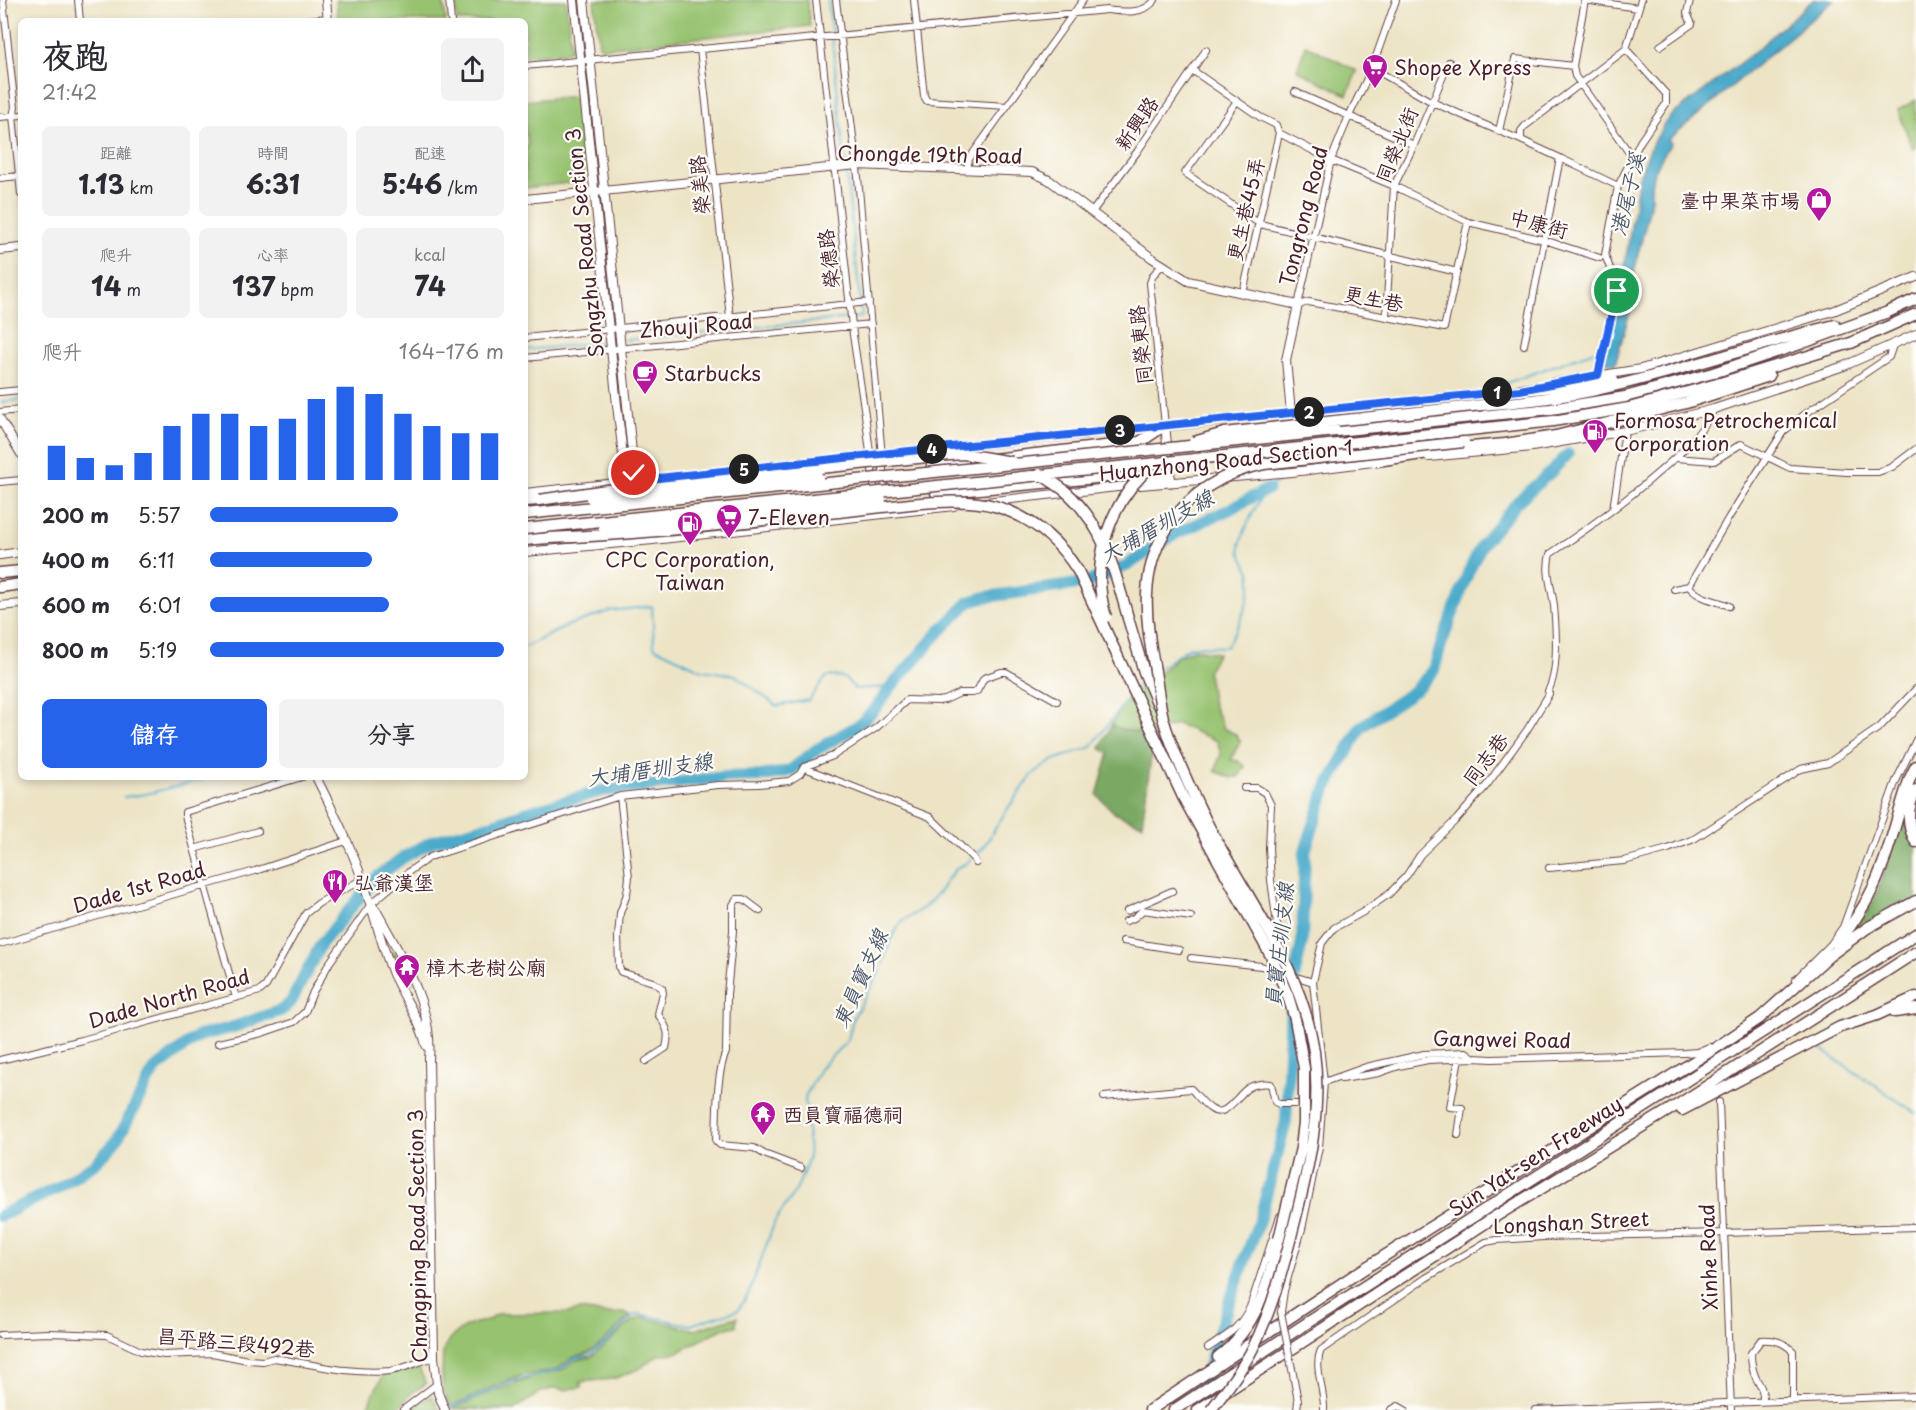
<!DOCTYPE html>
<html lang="zh-TW">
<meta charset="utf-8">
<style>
:root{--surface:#fff;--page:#f2f2f3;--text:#2b2b33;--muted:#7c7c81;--accent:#2563eb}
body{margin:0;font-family:"Playpen Sans","LXGW WenKai TC",sans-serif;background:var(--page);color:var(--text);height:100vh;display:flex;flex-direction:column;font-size:22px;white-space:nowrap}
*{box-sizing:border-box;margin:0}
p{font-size:20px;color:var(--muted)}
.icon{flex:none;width:33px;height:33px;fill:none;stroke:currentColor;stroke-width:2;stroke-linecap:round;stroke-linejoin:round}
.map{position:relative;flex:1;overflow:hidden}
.panel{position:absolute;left:18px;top:18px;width:510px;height:762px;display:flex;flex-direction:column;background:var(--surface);border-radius:9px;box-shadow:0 3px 9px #0003}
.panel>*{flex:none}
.pin{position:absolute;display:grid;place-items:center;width:51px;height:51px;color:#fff;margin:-26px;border:3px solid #fff;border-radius:50%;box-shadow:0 2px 6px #0007}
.km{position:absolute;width:30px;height:30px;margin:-15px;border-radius:50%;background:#222;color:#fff;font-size:16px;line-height:30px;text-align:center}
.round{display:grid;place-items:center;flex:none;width:63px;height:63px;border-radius:9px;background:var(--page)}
.head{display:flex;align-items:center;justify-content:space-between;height:102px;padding:0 24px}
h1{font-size:33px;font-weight:700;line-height:45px}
.stats{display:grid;grid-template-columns:repeat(3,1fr);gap:9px;height:102px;padding:6px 24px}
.stats div{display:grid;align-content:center;border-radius:9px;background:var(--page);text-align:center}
.stats b{font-size:26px;font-weight:700}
.stats small{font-size:16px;font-weight:400}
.stats p{font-size:16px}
.chart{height:168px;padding:12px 24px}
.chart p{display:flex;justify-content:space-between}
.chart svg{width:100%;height:108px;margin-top:6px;stroke:var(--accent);stroke-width:6}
.action{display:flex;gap:12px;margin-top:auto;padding:12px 24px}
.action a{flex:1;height:69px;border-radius:9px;background:var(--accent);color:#fff;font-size:24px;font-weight:700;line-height:69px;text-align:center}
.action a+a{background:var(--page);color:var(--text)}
ul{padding:0 24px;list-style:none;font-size:20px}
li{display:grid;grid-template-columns:96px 72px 1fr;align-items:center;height:45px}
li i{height:15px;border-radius:8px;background:var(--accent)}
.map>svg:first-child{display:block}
</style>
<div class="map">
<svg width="1916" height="1410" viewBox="0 0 1916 1410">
<rect width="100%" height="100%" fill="#fdfcf7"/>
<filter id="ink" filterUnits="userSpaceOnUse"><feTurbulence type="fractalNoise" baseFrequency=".0167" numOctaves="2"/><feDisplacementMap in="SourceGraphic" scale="12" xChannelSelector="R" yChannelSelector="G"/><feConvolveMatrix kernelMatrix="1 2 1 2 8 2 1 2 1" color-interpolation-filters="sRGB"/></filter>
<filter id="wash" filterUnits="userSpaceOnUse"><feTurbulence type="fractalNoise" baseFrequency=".008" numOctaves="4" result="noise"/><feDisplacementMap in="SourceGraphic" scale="24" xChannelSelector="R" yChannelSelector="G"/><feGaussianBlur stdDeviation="1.35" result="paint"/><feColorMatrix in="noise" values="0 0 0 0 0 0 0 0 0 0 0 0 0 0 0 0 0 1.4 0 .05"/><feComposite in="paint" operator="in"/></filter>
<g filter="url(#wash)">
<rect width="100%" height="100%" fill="#ede4c6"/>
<path fill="#97c370" stroke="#70714e" stroke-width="1.5" d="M336 0H443L446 21H338Z
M455 0H566L571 48 567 52 525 56V21H457Z
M594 0H807L810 26 603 48 599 45Z
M1306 45 1357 71 1347 95 1297 70Z
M576 96 584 174 578 182 525 188V148L528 147 526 133H525V101Z
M1916 100V147L1913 149 1898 110Z
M1194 649 1218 653 1207 671C1210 681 1210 690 1212 700 1213 709 1221 719 1223 728L1235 734 1240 741 1231 760 1238 761 1245 766 1239 776 1232 778 1215 771 1221 754 1217 741 1177 724 1152 733 1142 734 1114 727 1112 724 1122 706 1146 683 1157 676 1177 657Z
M580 1310 605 1314 624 1313 630 1316 599 1346 584 1355 574 1357 560 1367 552 1371 521 1376 495 1386 451 1407C443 1395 442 1385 442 1371 443 1365 442 1359 443 1353 445 1339 463 1326 476 1323 485 1321 490 1321 497 1314L568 1313Z
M642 1317 695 1330 712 1324 737 1317 736 1326 722 1329 676 1353 658 1355 639 1369 613 1379 580 1382 582 1387 564 1390 555 1388 541 1392 514 1410 453 1409 489 1393 533 1377 562 1370 576 1360 591 1357 631 1322Z
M419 1368 426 1384 413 1392 397 1409 395 1410H367L374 1392 384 1374Z
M432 1396 439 1409 412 1410 421 1402Z"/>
<path fill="#79a962" stroke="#626446" stroke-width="1.5" d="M1112 724 1114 727 1142 734 1152 733V752L1142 824 1116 814 1097 795 1109 753 1100 748Z
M1903 813 1905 814 1908 833 1916 849V903L1853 934 1872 904 1885 870Z
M393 952 396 954 412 983 403 986 393 962Z"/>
<path fill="#4caacb" stroke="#4b647b" stroke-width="1.5" d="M1813 0H1834L1668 140 1671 143C1664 154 1655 167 1652 180 1650 186 1652 193 1651 199 1646 233 1630 266 1633 301L1615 364 1604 362 1627 252 1639 177 1653 142 1662 130 1663 125 1671 116 1753 53Z"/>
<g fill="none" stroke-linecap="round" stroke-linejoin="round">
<path stroke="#4caacb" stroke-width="2" d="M828 0 845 164
M624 340 862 317 846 170
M525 350 618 341
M1490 389 1600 349
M0 402 21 400
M525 647 569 625 610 611 652 606 654 647 702 670 735 675 777 706 809 700 826 677C843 675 844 676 855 689L891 687
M1158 669 1188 648 1197 646 1226 647C1238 629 1251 600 1251 578 1251 567 1239 558 1240 547 1241 535 1259 497 1268 489 1274 483 1286 479 1293 475
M1135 689 1144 680
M124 797 146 794 213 777
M1822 1050 1916 1113
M448 1409 513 1381 549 1373 562 1368 575 1358 588 1356 606 1342 633 1316 639 1314 690 1325 738 1310 749 1293 775 1221 797 1189 809 1157 805 1097 821 1067 848 1040 853 1018 881 969 891 939 902 921 925 907 941 890 948 878 958 867 965 864 983 848 1008 808 1034 773 1054 760 1091 747 1132 693"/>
<path stroke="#4caacb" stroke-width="12" d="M1292 987 1302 942 1305 851 1326 789 1361 727 1414 691 1434 670 1441 645 1468 573 1481 546 1518 501 1552 471 1568 454
M0 1216 57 1188 95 1164 116 1142 154 1070 198 1036 231 1028 282 1010 291 1002 321 944 376 878 404 857 433 841 488 826 534 810 602 791 724 777 761 776 781 773 791 770 816 750 859 725 875 709 891 687 941 630 969 602 986 597 1086 583 1126 566 1175 534 1228 510 1268 489
M1197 1410 1218 1334 1260 1218 1286 1122 1291 1008"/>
</g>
</g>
<g filter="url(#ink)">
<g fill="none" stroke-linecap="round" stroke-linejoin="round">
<path stroke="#ccbda7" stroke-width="6" stroke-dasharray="6 3" stroke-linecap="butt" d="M1741 1045 1762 1077"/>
<defs>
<path id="street" d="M3 0 15 107 13 116 21 194
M78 0 80 21
M449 0 451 21
M816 0 853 335 867 428 875 494
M836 0 858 177 885 492
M914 0 924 96 927 101 1007 106
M1396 0 1372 68 1349 116 1331 160 1298 305 1309 302 1444 328 1468 222
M1584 0 1638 8
M1585 0 1573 66 1575 76 1632 157
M297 21 328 18
M1660 46 1692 24 1687 13 1690 0
M700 49 730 317
M525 66 1107 10C1123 12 1144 15 1155 0
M1372 68 1432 102 1499 131
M1192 70 1260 117 1276 125 1279 133
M1295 92 1414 145
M1237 101 1185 173 1260 224 1457 272
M0 117 21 115
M1279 133 1331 160 1394 186 1468 222 1544 240 1600 258
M1521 140 1499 131 1515 59 1573 66
M1560 158 1618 186
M967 169 969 159 1083 0
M0 178 19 176
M1092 212 1137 152 1206 50
M1162 265 1153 275 1150 283 1165 425
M1243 293 1279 133
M1386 316 1394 186 1414 145 1449 62
M525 338 869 302
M1524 345 1560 158 1521 140V131L1525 126 1626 49 1641 0
M525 358 871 324
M1598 375 1617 291 1614 279 1605 255 1618 186 1640 142 1666 104V94L1626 49
M0 392 21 390
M0 412 21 410
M1676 458 1714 461 1741 444 1790 468 1847 472H1878L1892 467 1916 449
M0 482 21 480
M1613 509 1625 431
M1689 586 1729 517 1783 432 1805 414 1889 357 1893 345
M1674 589 1689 586C1698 599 1716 600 1729 606
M805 768 930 817 974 859 976 863
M1244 788H1257L1265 793 1271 805 1269 848 1271 880 1280 946
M620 796 629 877 627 894 620 913 618 937 619 967 621 972 653 982 662 988 663 993 658 1014C667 1028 670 1031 666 1048L646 1061
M194 849 258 831
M1549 868 1624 861 1668 849 1694 839 1801 769 1828 763 1880 727 1916 689
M760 911 744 899H737L733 905V931L727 994 726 1052C716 1074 717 1116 716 1141L720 1145 754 1148 764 1154 801 1168
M1127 911 1172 891
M1126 921 1134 918 1143 910 1191 917
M1123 941 1179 950
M0 944 255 871 346 841
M1191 958 1261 966 1313 982
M1795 980 1831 944 1843 927 1896 781 1916 740
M236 998 185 816V812L302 777
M218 1043 262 1033 294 1022 305 1012 313 992 330 962 371 904 411 870 430 857 620 796 718 785 759 784 789 781 800 774 804 767 833 756 876 728 907 700 938 701 945 700 960 693H973L977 691 984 678 1001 672H1006L1057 701
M0 1060 82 1040 260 991 266 986 306 913 319 903 363 879
M1342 1079 1379 1073 1399 1066 1428 1060 1474 1058
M1324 1082 1366 1067 1424 1054 1466 1052 1474 1058 1492 1059 1684 1053 1697 1052 1709 1047
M1104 1097 1191 1089C1197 1095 1203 1104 1211 1109 1225 1120 1238 1094 1248 1088 1254 1084 1264 1083 1271 1084L1275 1102 1279 1104H1305
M1719 1102 1731 1410
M1458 1135 1462 1108 1450 1107 1459 1058
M1281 1312 1284 1291 1302 1229 1319 1147 1324 1082 1313 982 1322 943 1334 928 1363 912 1389 894 1407 875 1420 855 1457 819 1487 785 1527 730 1549 694 1548 691C1559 672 1556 628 1554 606 1552 588 1545 572 1550 554 1583 532 1615 509 1646 483 1672 461 1698 440 1714 409
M0 1335 48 1333 107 1335 141 1351 164 1355 212 1353 248 1360 263 1361 274 1358C311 1364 352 1375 390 1371 404 1369 420 1361 434 1357
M1208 1348C1229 1334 1238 1330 1250 1307L1280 1216
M1292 1369 1298 1401 1297 1410
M1763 1401C1763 1388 1761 1388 1756 1378 1752 1370 1751 1362 1751 1353L1761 1340C1775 1339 1783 1342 1793 1351V1400
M403 1410 437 1384
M1324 1410C1325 1391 1313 1367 1321 1350L1426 1278 1486 1242 1497 1240 1543 1237 1724 1233 1916 1227
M1391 1410 1398 1406 1405 1410
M1535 1410 1916 1396"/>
<path id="secondary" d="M326 0 328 21
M574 0 617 405 625 472 631 481
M584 0 634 471 632 485
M525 199 857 165 1032 172 1049 180 1152 258 1188 281 1298 305 1286 360 1291 413
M0 250 21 248
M1552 383 1641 369 1833 311 1916 277
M0 419 21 454
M1165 425 1171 481
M1429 457 1532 447 1625 431 1671 420 1714 409 1844 366 1916 334
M525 493 890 453 1301 413 1524 389
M985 502 1117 487 1292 472 1381 461
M525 552 653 540 954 506
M0 555 21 552
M0 606 21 604
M316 777C333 811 351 846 363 882 374 912 381 944 393 974 404 998 420 1020 426 1045
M371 904 377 912C401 956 434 1007 429 1059L434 1357 438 1393 445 1410"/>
<path id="highway" d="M1520 390 1567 386 1613 380
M1482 405C1518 402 1556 398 1591 391 1674 374 1753 345 1835 325
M1336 431 1551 409 1625 397 1713 373 1800 344 1888 312 1916 299
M1338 444 1553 421 1629 408 1717 384 1851 343 1916 314
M1377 461 1460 448 1505 444 1556 436 1686 403 1769 376
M932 466 1140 442 1165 425
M936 493 1138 474 1171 481
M525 501 539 500
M525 540 548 538
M0 573 21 571
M0 587 21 584
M1128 618 1144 672 1158 705
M1916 790C1907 807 1906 826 1916 842
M1837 945C1848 930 1859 915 1868 898 1888 861 1896 818 1910 778L1916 766
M1895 1012 1916 1009
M1682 1110 1840 1027 1877 1015 1916 997
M1218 1357C1257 1328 1268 1284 1279 1239
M1150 1410 1362 1270 1717 1047 1760 1018 1829 956 1867 928 1916 901
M1174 1410 1307 1323 1916 934
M1198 1410 1493 1218 1679 1104 1916 952"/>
</defs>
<use href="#street" stroke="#623d42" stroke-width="8"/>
<use href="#secondary" stroke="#623d42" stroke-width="10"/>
<use href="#highway" stroke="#623d42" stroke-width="13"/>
<use href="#street" stroke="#fff" stroke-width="6"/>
<use href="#secondary" stroke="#fff" stroke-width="8"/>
<use href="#highway" stroke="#fff" stroke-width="10"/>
<defs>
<path id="street-bridge" d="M1281 1312 1292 1369"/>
<path id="highway-bridge" d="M1194 442 1224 433 1482 405
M1040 474C1048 479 1056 484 1064 490 1103 523 1115 570 1128 618
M591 498 818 477
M539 500 607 490 937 456 964 454 1012 462
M525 514 1336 431
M604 528 881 499
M525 529 1338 444
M548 538C645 535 742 522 839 512 883 508 956 494 998 507 1032 518 1059 541 1078 571L1183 797 1270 954 1288 996 1295 1019 1304 1068V1122L1301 1148 1279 1239
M1106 617C1089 561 1110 500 1154 464
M1211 1410C1226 1390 1242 1370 1253 1348 1273 1307 1284 1265 1295 1221 1309 1166 1322 1110 1314 1052 1302 964 1242 894 1204 817 1189 786 1172 750 1163 718 1159 701 1157 683 1154 665 1145 619 1140 572 1166 530 1188 494 1223 472 1264 464L1464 442"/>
</defs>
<use href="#street-bridge" stroke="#623d42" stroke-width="8" stroke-linecap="butt"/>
<use href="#highway-bridge" stroke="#623d42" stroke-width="13" stroke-linecap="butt"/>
<use href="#street-bridge" stroke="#fff" stroke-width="6"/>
<use href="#highway-bridge" stroke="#fff" stroke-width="10"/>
</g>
</g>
<g fill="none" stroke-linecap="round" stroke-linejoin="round" filter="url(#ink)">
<defs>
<path id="route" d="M634 473 631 481 890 453 1520 390 1598 375 1617 291"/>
</defs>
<use href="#route" stroke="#fff" stroke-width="12"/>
<use href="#route" stroke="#2563eb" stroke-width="8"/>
</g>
<defs>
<symbol id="supermarket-pin" viewBox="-11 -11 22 30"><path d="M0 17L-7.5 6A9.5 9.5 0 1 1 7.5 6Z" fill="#b5179e" stroke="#fdfcf7"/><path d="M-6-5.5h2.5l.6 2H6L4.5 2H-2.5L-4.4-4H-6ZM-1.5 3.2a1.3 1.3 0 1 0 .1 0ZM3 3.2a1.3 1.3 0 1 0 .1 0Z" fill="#fff"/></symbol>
<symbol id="shop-pin" viewBox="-11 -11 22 30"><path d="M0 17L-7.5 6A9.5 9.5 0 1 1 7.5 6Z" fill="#b5179e" stroke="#fdfcf7"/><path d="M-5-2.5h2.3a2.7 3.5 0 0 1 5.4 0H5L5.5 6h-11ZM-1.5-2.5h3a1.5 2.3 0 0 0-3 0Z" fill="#fff"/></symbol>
<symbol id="cafe-pin" viewBox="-11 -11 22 30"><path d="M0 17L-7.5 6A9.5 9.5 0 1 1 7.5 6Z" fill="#b5179e" stroke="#fdfcf7"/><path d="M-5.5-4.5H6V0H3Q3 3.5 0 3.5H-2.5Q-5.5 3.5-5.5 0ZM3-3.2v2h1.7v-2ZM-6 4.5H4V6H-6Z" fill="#fff"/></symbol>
<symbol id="fuel-pin" viewBox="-11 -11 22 30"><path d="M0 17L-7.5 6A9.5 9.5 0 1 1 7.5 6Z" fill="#b5179e" stroke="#fdfcf7"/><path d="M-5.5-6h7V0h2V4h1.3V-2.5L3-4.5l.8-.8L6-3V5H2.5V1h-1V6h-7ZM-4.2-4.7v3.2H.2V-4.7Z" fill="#fff"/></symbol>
<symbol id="restaurant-pin" viewBox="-11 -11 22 30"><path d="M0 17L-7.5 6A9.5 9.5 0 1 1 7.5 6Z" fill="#b5179e" stroke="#fdfcf7"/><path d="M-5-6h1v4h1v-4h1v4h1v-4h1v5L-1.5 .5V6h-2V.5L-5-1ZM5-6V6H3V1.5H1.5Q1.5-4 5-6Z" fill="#fff"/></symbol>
<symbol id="temple-pin" viewBox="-11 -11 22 30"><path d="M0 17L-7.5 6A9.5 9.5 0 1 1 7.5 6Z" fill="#b5179e" stroke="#fdfcf7"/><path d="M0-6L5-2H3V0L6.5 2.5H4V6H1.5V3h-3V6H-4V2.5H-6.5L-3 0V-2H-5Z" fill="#fff"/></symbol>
</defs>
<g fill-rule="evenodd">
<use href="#supermarket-pin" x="1360" y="52" width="30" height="40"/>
<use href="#shop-pin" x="1804" y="185" width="30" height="40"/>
<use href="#cafe-pin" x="630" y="358" width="30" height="40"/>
<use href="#fuel-pin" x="1580" y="417" width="30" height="40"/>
<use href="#supermarket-pin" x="714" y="502" width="30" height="40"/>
<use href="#fuel-pin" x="675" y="509" width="30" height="40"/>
<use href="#restaurant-pin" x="320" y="867" width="30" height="40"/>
<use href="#temple-pin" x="392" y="952" width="30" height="40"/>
<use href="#temple-pin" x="748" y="1099" width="30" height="40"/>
</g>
<g text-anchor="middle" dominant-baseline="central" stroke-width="4.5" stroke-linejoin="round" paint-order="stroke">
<g font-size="20" fill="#4a1f2b" stroke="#fdfcf7" text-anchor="start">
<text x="1394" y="67">Shopee Xpress</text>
<text x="1800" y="200" text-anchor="end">臺中果菜市場</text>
<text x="664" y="373">Starbucks</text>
<text x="1614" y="420">Formosa Petrochemical<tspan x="1614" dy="23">Corporation</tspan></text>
<text x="748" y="517">7-Eleven</text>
<text x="690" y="559" text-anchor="middle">CPC Corporation,<tspan x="690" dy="23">Taiwan</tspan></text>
<text x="354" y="882">弘爺漢堡</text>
<text x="426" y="967">樟木老樹公廟</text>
<text x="783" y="1114">西員寶福德祠</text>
</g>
<g font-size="20" fill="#4a1f2b" stroke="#fdfcf7">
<text transform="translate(1136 123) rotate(-56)">新興路</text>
<text transform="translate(1396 145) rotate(-68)">同榮北街</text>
<text transform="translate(930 154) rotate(1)">Chongde 19th Road</text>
<text transform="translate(699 185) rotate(-96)">榮美路</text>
<text transform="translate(1245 209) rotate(-77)">更生巷45弄</text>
<text transform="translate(1303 216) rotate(-76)">Tongrong Road</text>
<text transform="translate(1539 223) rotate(15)">中康街</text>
<text transform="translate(584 243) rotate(-96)">Songzhu Road Section 3</text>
<text transform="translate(828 259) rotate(-97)">榮德路</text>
<text transform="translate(1374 298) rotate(11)">更生巷</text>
<text transform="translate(696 325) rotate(-5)">Zhouji Road</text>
<text transform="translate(1140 345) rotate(-96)">同榮東路</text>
<text transform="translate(1226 460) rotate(-6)">Huanzhong Road Section 1</text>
<text transform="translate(1485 759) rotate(-53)">同志巷</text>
<text transform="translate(139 887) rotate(-16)">Dade 1st Road</text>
<text transform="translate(169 998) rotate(-16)">Dade North Road</text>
<text transform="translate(1502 1039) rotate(1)">Gangwei Road</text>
<text transform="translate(1535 1156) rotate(-33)">Sun Yat-sen Freeway</text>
<text transform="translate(1571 1222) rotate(-3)">Longshan Street</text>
<text transform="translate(417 1236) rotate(-91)">Changping Road Section 3</text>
<text transform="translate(1708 1257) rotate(-92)">Xinhe Road</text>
<text transform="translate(236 1342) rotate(5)">昌平路三段492巷</text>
</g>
<g font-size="21" font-style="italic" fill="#4b576b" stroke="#fdfcf7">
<text transform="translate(1626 194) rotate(-76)">港尾子溪</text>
<text transform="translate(1156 525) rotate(-29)">大埔厝圳支線</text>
<text transform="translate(650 768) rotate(-8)">大埔厝圳支線</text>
<text transform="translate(1278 945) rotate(-84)">員寶庄圳支線</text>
<text transform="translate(859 978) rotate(-66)">東員寶支線</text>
</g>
</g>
</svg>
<div class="pin" style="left:1617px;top:291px;background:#1e9e55"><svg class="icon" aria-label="arrive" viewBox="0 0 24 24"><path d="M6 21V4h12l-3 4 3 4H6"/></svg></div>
<div class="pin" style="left:634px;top:473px;background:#d93025"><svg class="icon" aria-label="check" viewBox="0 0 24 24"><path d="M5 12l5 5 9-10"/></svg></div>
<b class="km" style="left:1497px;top:392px">1</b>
<b class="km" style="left:1309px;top:412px">2</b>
<b class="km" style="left:1120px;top:430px">3</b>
<b class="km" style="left:932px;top:449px">4</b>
<b class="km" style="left:744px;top:469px">5</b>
<section class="panel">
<div class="head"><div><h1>夜跑</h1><p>21:42</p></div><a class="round"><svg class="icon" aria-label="share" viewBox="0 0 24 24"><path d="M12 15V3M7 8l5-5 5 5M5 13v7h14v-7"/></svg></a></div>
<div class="stats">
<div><p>距離</p><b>1.13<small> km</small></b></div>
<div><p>時間</p><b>6:31</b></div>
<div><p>配速</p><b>5:46<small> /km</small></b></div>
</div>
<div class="stats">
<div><p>爬升</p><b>14<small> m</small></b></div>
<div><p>心率</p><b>137<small> bpm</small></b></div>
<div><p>kcal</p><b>74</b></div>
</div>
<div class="chart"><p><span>爬升</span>164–176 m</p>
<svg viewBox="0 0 160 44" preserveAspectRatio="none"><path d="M5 44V30M15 44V35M25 44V38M35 44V33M45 44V22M55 44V17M65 44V17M75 44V22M85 44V19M95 44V11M105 44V6M115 44V9M125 44V17M135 44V22M145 44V25M155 44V25"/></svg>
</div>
<ul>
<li><b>200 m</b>5:57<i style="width:64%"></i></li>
<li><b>400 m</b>6:11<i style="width:55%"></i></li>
<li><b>600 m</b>6:01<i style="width:61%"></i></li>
<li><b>800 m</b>5:19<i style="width:100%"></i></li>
</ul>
<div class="action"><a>儲存</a><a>分享</a></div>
</section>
</div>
